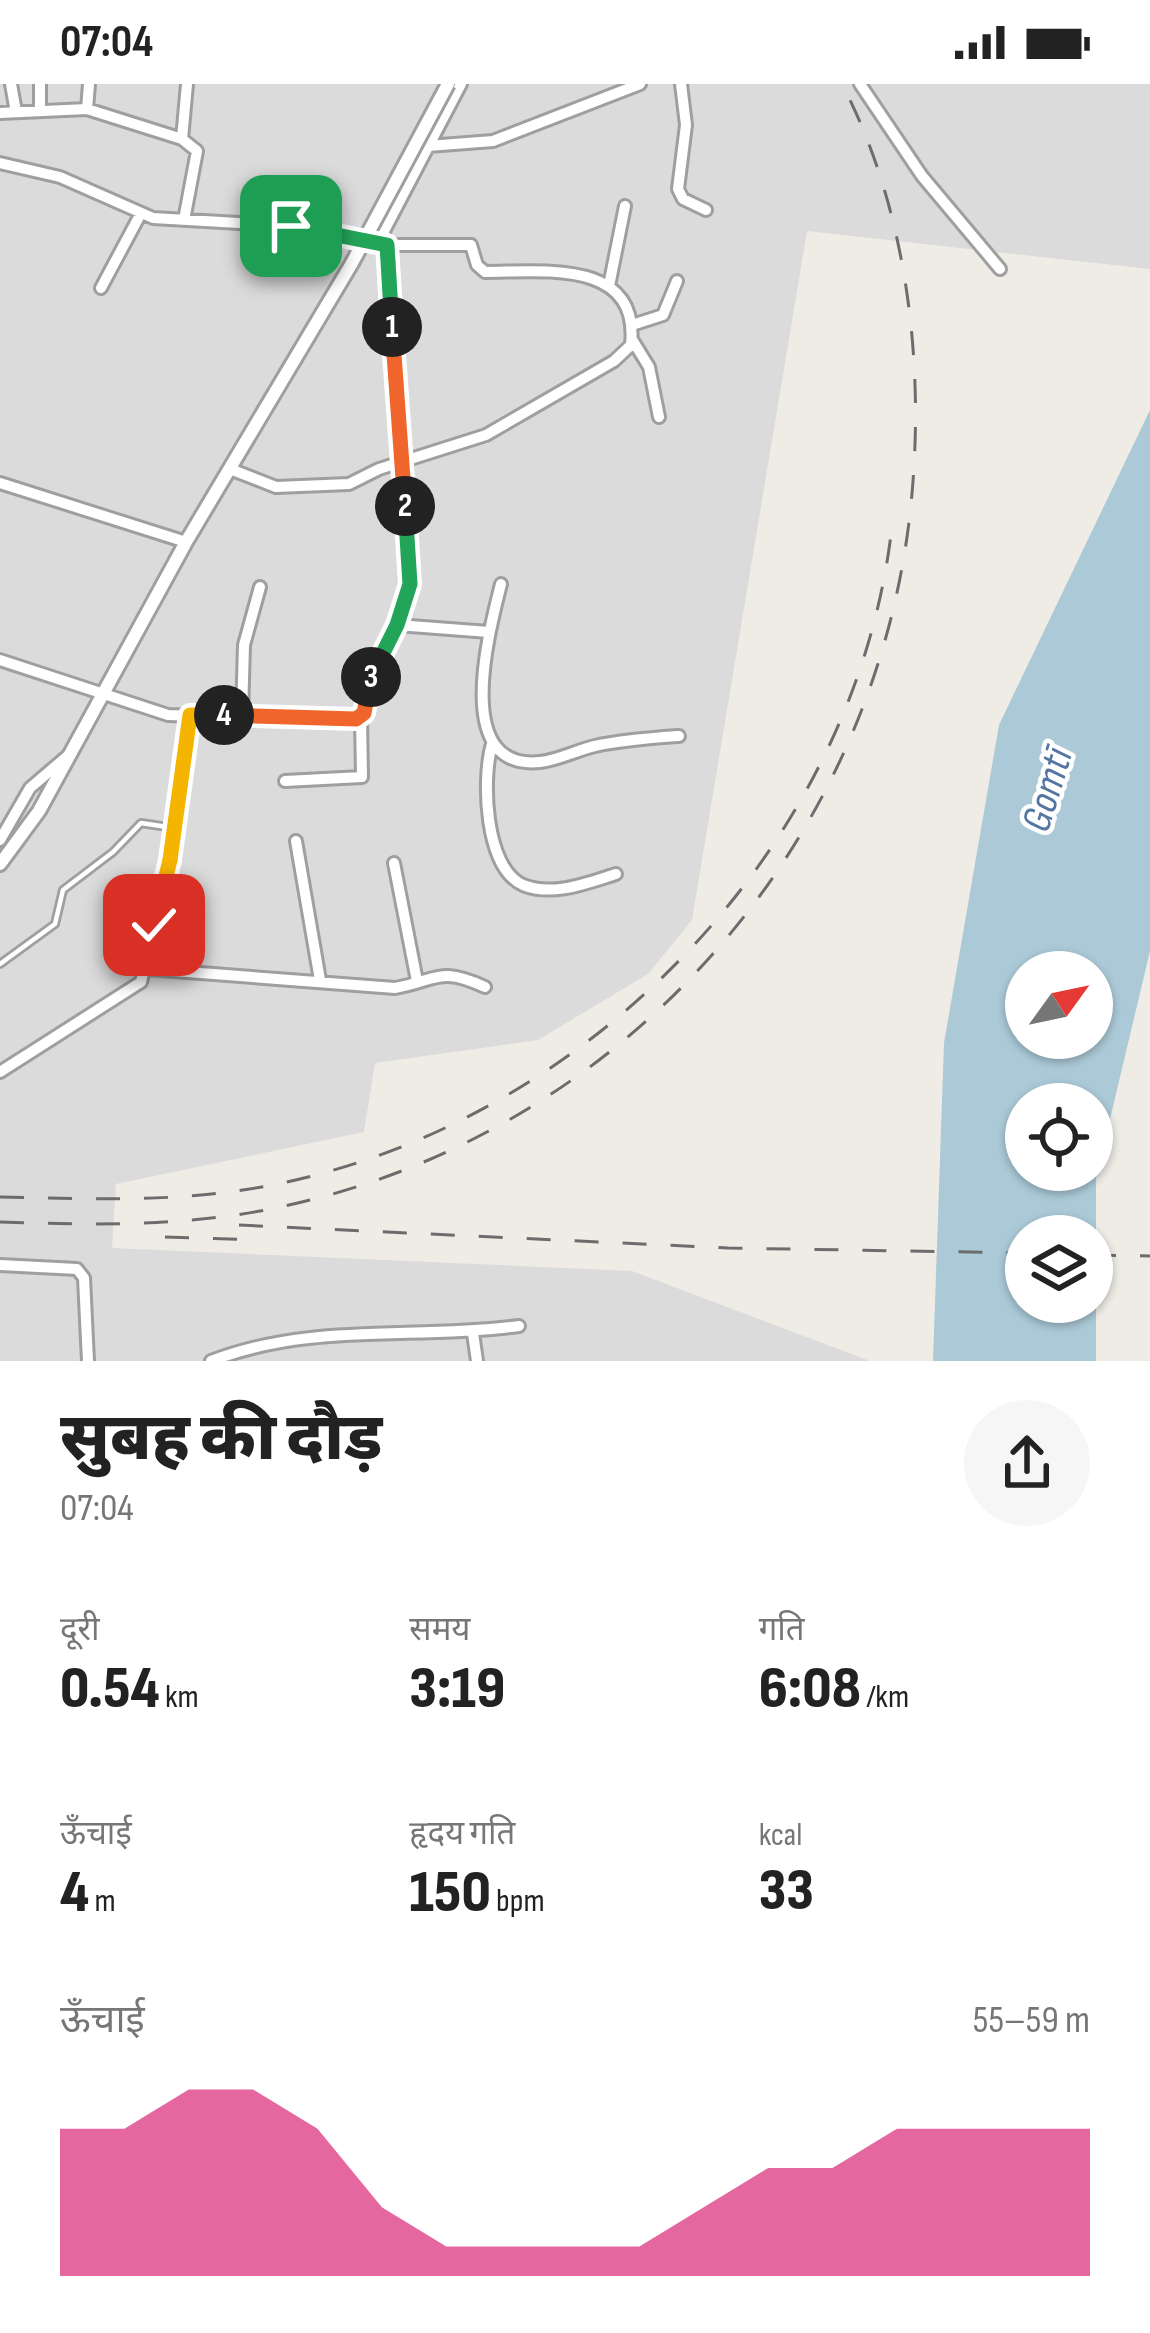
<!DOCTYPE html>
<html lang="hi">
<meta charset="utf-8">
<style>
:root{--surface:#fff;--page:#f6f6f6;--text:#222;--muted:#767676;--accent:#db2777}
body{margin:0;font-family:"Sofia Sans Condensed","Noto Sans Devanagari",sans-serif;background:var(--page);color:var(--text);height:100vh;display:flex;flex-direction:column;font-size:45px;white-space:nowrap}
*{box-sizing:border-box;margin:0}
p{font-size:39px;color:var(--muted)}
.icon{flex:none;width:66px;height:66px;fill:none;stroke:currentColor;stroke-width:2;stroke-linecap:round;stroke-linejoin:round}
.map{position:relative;height:1277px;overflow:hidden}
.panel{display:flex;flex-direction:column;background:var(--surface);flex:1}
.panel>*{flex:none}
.needle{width:78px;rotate:57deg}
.fabs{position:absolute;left:1005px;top:867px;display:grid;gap:24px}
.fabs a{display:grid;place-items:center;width:108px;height:108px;border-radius:50%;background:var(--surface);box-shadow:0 3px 9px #0004;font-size:60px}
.pin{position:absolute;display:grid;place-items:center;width:102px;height:102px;color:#fff;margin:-51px;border-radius:24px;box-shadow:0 6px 18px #0006}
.km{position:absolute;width:60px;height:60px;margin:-30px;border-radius:50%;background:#222;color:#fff;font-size:33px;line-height:60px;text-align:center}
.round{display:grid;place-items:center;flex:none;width:126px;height:126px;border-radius:63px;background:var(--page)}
.summary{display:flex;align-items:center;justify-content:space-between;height:204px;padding:0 60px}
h1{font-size:66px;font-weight:800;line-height:90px}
.figures{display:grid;grid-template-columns:repeat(3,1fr);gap:18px;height:204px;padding:12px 60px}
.figures div{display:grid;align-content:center}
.figures b{font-size:60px;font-weight:800}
.figures small{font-size:33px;font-weight:400}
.figures p{font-size:33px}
.chart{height:336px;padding:24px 60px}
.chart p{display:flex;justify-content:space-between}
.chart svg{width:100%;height:216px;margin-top:12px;fill:var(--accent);opacity:.7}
.status{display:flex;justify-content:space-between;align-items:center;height:84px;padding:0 60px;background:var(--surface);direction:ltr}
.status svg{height:33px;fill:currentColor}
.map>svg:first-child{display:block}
</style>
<div class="status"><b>07:04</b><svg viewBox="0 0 49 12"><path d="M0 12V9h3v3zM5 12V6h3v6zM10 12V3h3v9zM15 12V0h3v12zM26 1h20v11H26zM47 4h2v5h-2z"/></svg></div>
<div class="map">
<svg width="1150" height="1277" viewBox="0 0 1150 1277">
<rect width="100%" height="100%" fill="#eeece5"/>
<path fill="#dcdbdb" d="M0 0H1150V185L807 147 692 836 648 890 538 956 375 979 364 1048 116 1100 112 1164 632 1187 870 1277H0Z"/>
<path fill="#abc9d7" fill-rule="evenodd" d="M1150 326V867L1096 1094V1277H933L944 959 999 641ZM1026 888H1092V954H1026ZM1026 1020H1092V1086H1026ZM1026 1152H1092V1218H1026Z"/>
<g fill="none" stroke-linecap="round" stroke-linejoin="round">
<defs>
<path id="service" d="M0 880 55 840 63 806 113 768 141 739 174 744"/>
<path id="minor" d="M11 0 16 28
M40 0V24
M681 0 686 41 678 105 683 115 706 126
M860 0 922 92 1000 185
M87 25 89 0
M0 29 87 25 182 55
M428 62 493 57 640 0
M0 79 60 93 153 134 291 142 387 161H471L477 181 485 188C541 188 640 174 631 261L614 277 486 351 379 385 349 400 276 403 230 385
M184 136 197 67 182 55 187 0
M609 202 625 122
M101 204 140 131
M632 241 663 231 677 197
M633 257 649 283 659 333
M0 399 186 458
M501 500C489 548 451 687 540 678 559 676 577 666 595 662 622 656 651 654 679 652
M397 541 489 548
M0 576 168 631 347 637 364 629 374 581 397 541 411 479 384 147 461 0
M242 631 244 561 260 503
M492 660C482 694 484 783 523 801 553 813 587 799 616 790
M285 697 362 693 361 633
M0 756 30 704 71 669
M296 757 320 896
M394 779 417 897
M148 885 395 904C438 896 439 882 485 903
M0 988 141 898 170 774 190 631
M0 1181 77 1185 84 1194 88 1277
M473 1249 477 1277
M211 1277C312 1238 414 1256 519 1242"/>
<path id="tertiary" d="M0 780 39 727 186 458 352 179"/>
</defs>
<use href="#service" stroke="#9f9f9f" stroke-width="10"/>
<use href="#minor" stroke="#9f9f9f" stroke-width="16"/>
<use href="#tertiary" stroke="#9f9f9f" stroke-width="18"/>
<use href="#service" stroke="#fff" stroke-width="4.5"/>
<use href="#minor" stroke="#fff" stroke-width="10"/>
<use href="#tertiary" stroke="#fff" stroke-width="12"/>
<path stroke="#6c6c6c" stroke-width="3" stroke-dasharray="24 24" stroke-linecap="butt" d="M0 1113C92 1115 182 1119 272 1101 590 1039 862 757 893 432
M0 1138C93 1141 188 1143 280 1123 627 1050 888 750 913 397 923 265 904 119 842 0
M239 1141 728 1164 1026 1169
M165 1153 261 1156
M1092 1171 1150 1172"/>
<defs>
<path id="tertiary-bridge" d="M352 179 448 0"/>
</defs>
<use href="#tertiary-bridge" stroke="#9f9f9f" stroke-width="18" stroke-linecap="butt"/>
<use href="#tertiary-bridge" stroke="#fff" stroke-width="12"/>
</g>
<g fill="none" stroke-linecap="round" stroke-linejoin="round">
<defs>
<path id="split-1" d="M291 142 387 161 392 243"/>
<path id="split-2" d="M392 243 405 422"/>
<path id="split-3" d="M371 593 397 541 410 500 405 422"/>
<path id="split-4" d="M224 631 356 635 364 629 371 593"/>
<path id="split-5" d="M170 776 190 631H224"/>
<path id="split-6" d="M154 841 170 776"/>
</defs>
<use href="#split-1" stroke="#fff" stroke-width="24"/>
<use href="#split-2" stroke="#fff" stroke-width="24"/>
<use href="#split-3" stroke="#fff" stroke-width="24"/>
<use href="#split-4" stroke="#fff" stroke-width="24"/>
<use href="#split-5" stroke="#fff" stroke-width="24"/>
<use href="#split-6" stroke="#fff" stroke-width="24"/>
<use href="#split-1" stroke="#22a559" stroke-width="15"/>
<use href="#split-2" stroke="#f0652b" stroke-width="15"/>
<use href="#split-3" stroke="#22a559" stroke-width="15"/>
<use href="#split-4" stroke="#f0652b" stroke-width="15"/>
<use href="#split-5" stroke="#f5b400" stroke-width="15"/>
<use href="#split-6" stroke="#f5b400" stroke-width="15"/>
</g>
<g text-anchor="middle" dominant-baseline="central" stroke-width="9" stroke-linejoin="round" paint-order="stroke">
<g font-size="42" font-style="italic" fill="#5576a3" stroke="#fff">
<text transform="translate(1048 706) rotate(-73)">Gomtī</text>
</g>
</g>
</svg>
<div class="fabs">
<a><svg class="needle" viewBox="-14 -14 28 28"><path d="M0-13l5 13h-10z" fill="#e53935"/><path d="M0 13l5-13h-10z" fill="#767676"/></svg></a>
<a><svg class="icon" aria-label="locate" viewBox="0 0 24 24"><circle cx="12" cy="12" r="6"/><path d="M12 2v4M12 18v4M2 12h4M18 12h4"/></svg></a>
<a><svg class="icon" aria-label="layers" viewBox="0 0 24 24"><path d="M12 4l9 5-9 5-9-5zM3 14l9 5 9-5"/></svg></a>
</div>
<div class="pin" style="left:291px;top:142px;background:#1e9e55"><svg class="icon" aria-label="arrive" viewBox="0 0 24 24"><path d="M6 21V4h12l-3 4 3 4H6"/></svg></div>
<div class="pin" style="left:154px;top:841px;background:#d93025"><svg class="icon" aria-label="check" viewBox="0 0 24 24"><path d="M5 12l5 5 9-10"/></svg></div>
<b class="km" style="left:392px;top:243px">1</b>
<b class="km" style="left:405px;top:422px">2</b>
<b class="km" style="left:371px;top:593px">3</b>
<b class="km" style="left:224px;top:631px">4</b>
</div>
<section class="panel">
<div class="summary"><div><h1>सुबह की दौड़</h1><p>07:04</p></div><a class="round"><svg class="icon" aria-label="share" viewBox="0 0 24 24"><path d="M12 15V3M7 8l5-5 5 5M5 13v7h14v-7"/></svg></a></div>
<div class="figures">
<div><p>दूरी</p><b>0.54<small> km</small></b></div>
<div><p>समय</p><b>3:19</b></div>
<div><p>गति</p><b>6:08<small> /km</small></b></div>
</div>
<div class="figures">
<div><p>ऊँचाई</p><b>4<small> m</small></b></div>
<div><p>हृदय गति</p><b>150<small> bpm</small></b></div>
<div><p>kcal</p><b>33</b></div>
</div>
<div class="chart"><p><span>ऊँचाई</span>55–59 m</p>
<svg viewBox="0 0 160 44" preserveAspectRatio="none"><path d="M0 44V14L10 14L20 6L30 6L40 14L50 30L60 38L70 38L80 38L90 38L100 30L110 22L120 22L130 14L140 14L150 14L160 14V44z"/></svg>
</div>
</section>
